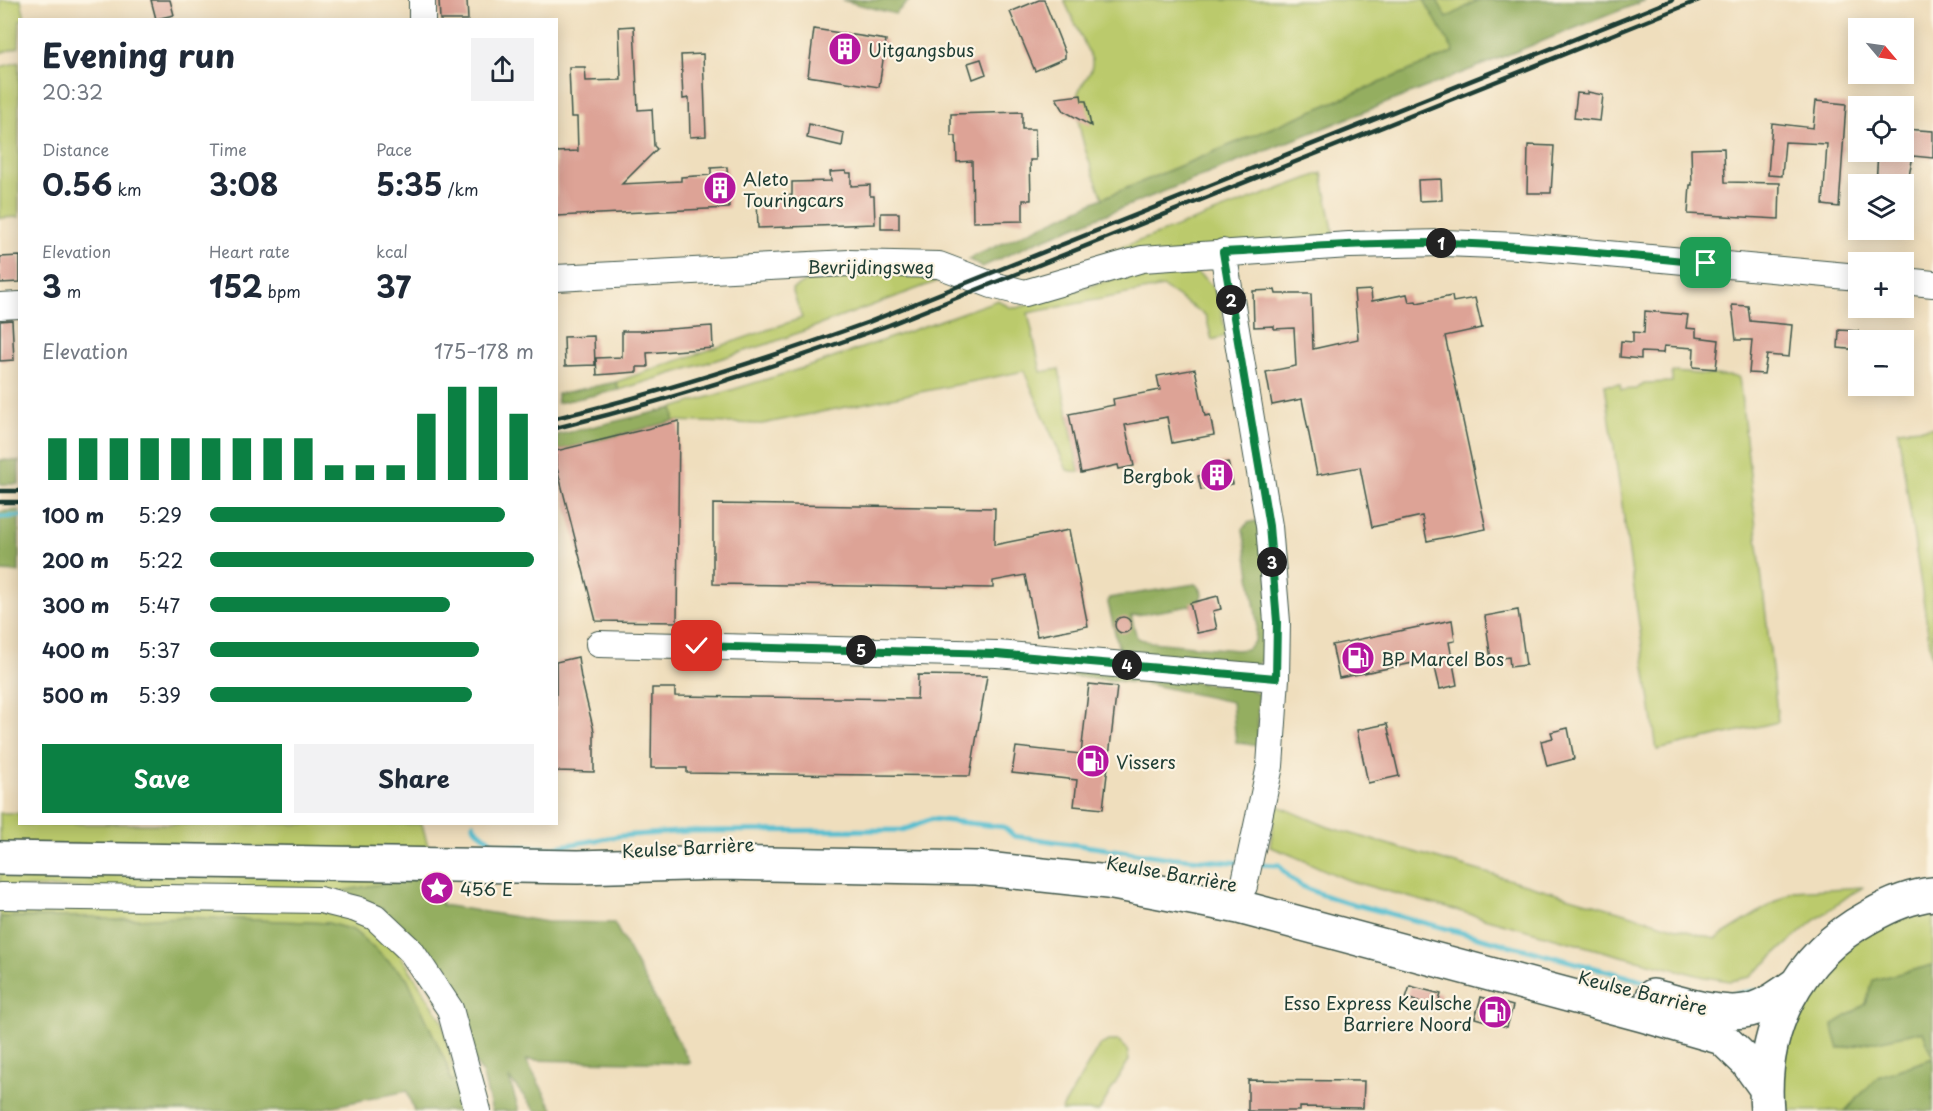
<!DOCTYPE html>
<meta charset="utf-8">
<style>
:root{--surface:#fff;--page:#f2f2f3;--text:#1f2937;--muted:#747a83;--accent:#0b8043}
body{margin:0;font-family:"Playpen Sans",sans-serif;background:var(--page);color:var(--text);height:100vh;display:flex;flex-direction:column;font-size:22px;white-space:nowrap}
*{box-sizing:border-box;margin:0}
p{font-size:20px;color:var(--muted)}
.icon{flex:none;width:33px;height:33px;fill:none;stroke:currentColor;stroke-width:2;stroke-linecap:round;stroke-linejoin:round}
.map{position:relative;flex:1;overflow:hidden}
.side{position:absolute;left:18px;top:18px;width:540px;height:807px;display:flex;flex-direction:column;background:var(--surface);border-radius:0px;box-shadow:0 3px 15px #0003}
.side>*{flex:none}
.needle{width:39px;rotate:119deg}
.controls{position:absolute;left:1848px;top:18px;display:grid;gap:12px}
.controls a{display:grid;place-items:center;width:66px;height:66px;border-radius:0px;background:var(--surface);box-shadow:0 3px 15px #0003;font-size:30px}
.pin{position:absolute;display:grid;place-items:center;width:51px;height:51px;color:#fff;margin:-26px;border-radius:12px;box-shadow:0 3px 9px #0006}
.km{position:absolute;width:30px;height:30px;margin:-15px;border-radius:50%;background:#222;color:#fff;font-size:16px;line-height:30px;text-align:center}
.round{display:grid;place-items:center;flex:none;width:63px;height:63px;border-radius:0px;background:var(--page)}
.headline{display:flex;align-items:center;justify-content:space-between;height:102px;padding:0 24px}
h1{font-size:33px;font-weight:700;line-height:45px}
.stats{display:grid;grid-template-columns:repeat(3,1fr);gap:9px;height:102px;padding:6px 24px}
.stats div{display:grid;align-content:center}
.stats b{font-size:30px;font-weight:700}
.stats small{font-size:16px;font-weight:400}
.stats p{font-size:16px}
.chart{height:168px;padding:12px 24px}
.chart p{display:flex;justify-content:space-between}
.chart svg{width:100%;height:108px;margin-top:6px;stroke:var(--accent);stroke-width:6}
.primary-button{display:flex;gap:12px;margin-top:auto;padding:12px 24px}
.primary-button a{flex:1;height:69px;border-radius:0px;background:var(--accent);color:#fff;font-size:24px;font-weight:700;line-height:69px;text-align:center}
.primary-button a+a{background:var(--page);color:var(--text)}
ul{padding:0 24px;list-style:none;font-size:20px}
li{display:grid;grid-template-columns:96px 72px 1fr;align-items:center;height:45px}
li i{height:15px;border-radius:8px;background:var(--accent)}
.map>svg:first-child{display:block}
</style>
<div class="map">
<svg width="1933" height="1111" viewBox="0 0 1933 1111">
<rect width="100%" height="100%" fill="#fcf5e5"/>
<filter id="ink" filterUnits="userSpaceOnUse"><feTurbulence type="fractalNoise" baseFrequency=".0167" numOctaves="2"/><feDisplacementMap in="SourceGraphic" scale="12" xChannelSelector="R" yChannelSelector="G"/><feConvolveMatrix kernelMatrix="1 2 1 2 8 2 1 2 1" color-interpolation-filters="sRGB"/></filter>
<filter id="wash" filterUnits="userSpaceOnUse"><feTurbulence type="fractalNoise" baseFrequency=".008" numOctaves="4" result="noise"/><feDisplacementMap in="SourceGraphic" scale="24" xChannelSelector="R" yChannelSelector="G"/><feGaussianBlur stdDeviation="1.35" result="paint"/><feColorMatrix in="noise" values="0 0 0 0 0 0 0 0 0 0 0 0 0 0 0 0 0 1.4 0 .05"/><feComposite in="paint" operator="in"/></filter>
<g filter="url(#wash)">
<rect width="100%" height="100%" fill="#efdebd"/>
<path fill="#bbca6c" stroke="#6d8450" stroke-width="1.5" d="M0 0H21L25 19 20 20 19 47 0 53Z
M1064 0H1621L1454 52 1103 198C1092 173 1075 126 1077 98 1078 83 1094 76 1092 60Z
M19 62V217L0 218V67Z
M1322 173 1334 235 1023 284Z
M1180 267C1219 276 1220 303 1226 336L1212 340 1206 316 1163 287 1028 313 1041 372 1059 369 1079 472 1067 470 1024 371 762 424 674 421 673 408 816 364 998 300 1009 307 1017 308 1120 277 1156 268Z
M918 273 946 278 771 343 619 390 616 382 802 318 792 289 811 279Z
M1672 372 1739 377 1778 722 1657 750 1605 385 1620 384 1621 390 1636 389 1646 383 1672 382Z
M1933 427V666L1898 430Z
M1276 805 1328 827 1715 939 1793 891 1864 887 1851 894 1805 928 1750 977 1730 981 1705 977 1602 951 1354 882C1325 872 1299 856 1270 847Z
M0 813H19L20 824H422L429 850 0 844Z
M0 868 436 874 342 891 0 887Z
M0 904 311 908 356 919 398 951 442 1020 456 1080 451 1081 447 1065 407 978 353 930 328 923 185 917 112 920 94 917H0Z
M1933 909V965L1874 980 1866 1004 1839 1049 1923 1031 1933 1058 1878 1077 1845 1111H1781C1782 1094 1781 1077 1782 1060 1788 1007 1828 958 1872 931 1891 920 1912 915 1933 909Z
M1108 1041H1119L1127 1049 1129 1060 1099 1111H1061L1099 1046Z"/>
<path fill="#94ae60" stroke="#5a764a" stroke-width="1.5" d="M842 0H910L895 14Z
M1424 0H1437L1447 18 1478 0H1646L1036 242 982 267 968 259 1103 198 1454 52Z
M616 382 619 390 557 403V394Z
M673 408 674 421 557 451V435Z
M0 460 19 461V484H0Z
M19 510V572L0 571V512Z
M1255 521 1265 525 1273 645 1264 659 1255 666 1121 658 1108 603 1109 598 1195 584C1205 590 1203 599 1195 605L1131 616 1137 638 1151 642 1236 650 1247 649 1255 641 1257 622 1243 529 1248 523Z
M1056 667 1249 688 1258 694V746L1236 742 1232 702 1148 684 1053 674Z
M436 874 442 905 547 922 614 923 690 1063 526 1060 554 1111H536L509 1078 519 1111H492L482 1072 470 1056 383 909 342 891Z
M0 917H94L112 920 185 917 328 923 353 930 407 978 447 1065 451 1081 456 1080 464 1111H414L407 1091 309 1111H0Z
M1933 965V1056L1923 1031 1839 1049 1832 1025 1866 1004 1873 980Z
M1933 1058V1111H1845L1878 1077Z"/>
<g fill="none" stroke-linecap="round" stroke-linejoin="round">
<path stroke="#53bdcf" stroke-width="5" d="M0 517 20 516
M473 824 476 829 493 843 506 846 549 848 620 836 690 831 903 830 932 819 1004 827 1014 836 1164 857 1243 863
M1255 864 1279 865C1295 888 1313 891 1338 900L1652 983
M1723 996 1755 991"/>
</g>
<g id="blocks">
<path fill="#dda396" d="M151 0H170L174 15 156 19Z
M439 0H467L468 20H440Z
M1039 0H1044L1065 53V58L1035 71 1010 12Z
M634 26 638 110 652 109 654 146 657 149 622 184 681 181V177L711 175V168L727 167 729 208 556 216V152L578 151 577 117H571L569 67H585L586 81 621 80 619 27Z
M814 29 886 40 879 87 808 76Z
M703 54 706 136 690 137 689 98 683 99 681 55Z
M981 59 986 74 973 79 968 63Z
M1588 92 1603 95 1600 121 1574 118 1577 93 1588 94Z
M1081 95 1082 101H1086L1091 126 1064 111 1056 98Z
M1816 101 1846 104 1839 207 1823 205 1827 144 1785 142 1782 176 1768 175 1772 123 1813 128Z
M1022 112V129H1035L1036 160H1030L1031 200H1023V221L973 222 972 161 957 162 956 136H951V114Z
M809 124 844 133 842 146 807 138Z
M1904 129 1933 131V158L1913 156 1909 176 1898 184H1876L1878 152H1904Z
M1528 145 1554 146 1551 193H1527Z
M1724 148 1725 182 1780 183 1779 219 1688 214 1690 185H1692L1691 149Z
M846 171V173H851V186L870 185V196H874L875 224 758 228 757 200 792 195V182L831 181 830 172Z
M1441 179 1442 200 1419 201 1418 180Z
M881 213H899V229H881Z
M20 256V282L0 283V257Z
M1275 290 1276 294H1311L1313 349 1358 339 1354 291 1371 290 1372 301 1407 294 1409 302 1416 301 1417 303 1452 296 1453 302 1475 298 1482 328 1445 336 1486 529 1427 541 1422 516 1372 527 1360 467 1317 475 1302 399 1272 405 1266 372 1296 366 1294 328 1274 329V326L1254 327 1253 291Z
M1732 305 1748 306 1750 321 1792 325 1789 357 1767 355 1764 374 1749 373 1752 340H1736Z
M1645 311 1688 315 1686 328 1696 329V337L1719 340 1716 369 1693 367 1694 348 1664 346 1663 353 1641 352V359L1620 357 1621 341 1633 342V332L1644 333Z
M12 320 14 360 0 361V321Z
M712 326 713 348 647 353 648 367H637V372L597 375 596 358 622 357V331H641Z
M1839 330 1858 331V350L1838 348Z
M594 336 595 365 565 366 564 337Z
M1195 369 1205 416 1210 415 1214 435 1172 443 1167 417 1125 425 1134 466 1119 469 1118 465 1081 473 1069 414 1114 405 1113 399 1160 390 1157 376Z
M679 421 677 622 596 621 556 464V451Z
M1228 462 1233 484 1201 490 1198 476 1206 474 1205 466Z
M713 504 995 508 994 545 1069 530 1088 626 1037 636 1025 575 993 581V588L713 584Z
M1218 596 1221 609 1213 611 1217 629 1197 633 1190 603Z
M1518 610 1526 665 1510 667 1509 657 1491 660 1485 616Z
M1115 625a8 8 0 1 1 16 0a8 8 0 1 1-16 0Z
M1452 620 1455 641 1449 642 1457 685 1440 689 1433 659 1339 678 1332 645Z
M578 657 581 678 594 731V772L556 771V662Z
M918 675 987 676 970 776 687 773V768H651L652 688H675V696L917 699Z
M1089 684 1117 687 1103 809 1074 806 1077 780 1012 773 1016 747 1081 754Z
M1387 724 1399 776 1368 783 1357 730Z
M1568 728 1574 759 1547 766 1541 741 1553 738 1551 732Z
M1410 986 1441 994 1437 1007 1406 998Z
M1481 997 1513 1006 1507 1027 1475 1018Z
M1248 1080 1364 1081 1363 1108 1300 1107V1111H1248Z"/>
</g>
</g>
<g filter="url(#ink)">
<use href="#blocks" fill-opacity="0" stroke="#3e5549" stroke-width="1.5"/>
<g fill="none" stroke-linecap="round" stroke-linejoin="round">
<defs>
<path id="minor" d="M422 0V20
M1223 252 1269 526 1277 622 1276 678 1270 766 1244 886
M556 278 849 263 939 265 992 285 1025 293 1142 259 1349 245 1444 243 1520 246 1858 277
M1904 281 1933 284
M0 306 20 305
M599 644 997 654 1276 678
M0 896 320 900 356 909 375 917 411 951 450 1009 478 1111"/>
<path id="major" d="M0 858 578 867 721 863 977 868 1108 882 1239 907 1643 1015 1722 1038 1747 1062 1765 1087
M1653 996C1681 1003 1721 1017 1750 1010 1767 1005 1781 995 1795 985
M1767 1111C1760 1030 1797 956 1869 917 1888 906 1911 896 1933 894"/>
</defs>
<use href="#minor" stroke="#3e5549" stroke-width="28"/>
<use href="#major" stroke="#3e5549" stroke-width="36"/>
<use href="#minor" stroke="#fff" stroke-width="26"/>
<use href="#major" stroke="#fff" stroke-width="33"/>
<path stroke="#1f3d34" stroke-width="4.5" d="M556 418C663 392 766 359 869 322L1672 0
M556 428C670 400 780 365 889 325L1699 0
M0 491H20
M0 502H20"/>
</g>
</g>
<g fill="none" stroke-linecap="round" stroke-linejoin="round" filter="url(#ink)">
<defs>
<path id="route" d="M697 646 997 654 1276 678 1277 622 1269 526 1223 252C1297 248 1372 242 1447 243 1533 246 1619 255 1706 263"/>
</defs>
<use href="#route" stroke="#fff" stroke-width="12"/>
<use href="#route" stroke="#0b8043" stroke-width="8"/>
</g>
<defs>
<symbol id="building-disc" viewBox="-11 -11 22 22"><circle r="9.5" fill="#b5179e" stroke="#fcf5e5"/><path d="M-4-6H4V6H1V3H-1V6H-4ZM-2.5-4.3h1.7v1.8h-1.7ZM.8-4.3h1.7v1.8H.8ZM-2.5-1h1.7V.8h-1.7ZM.8-1h1.7V.8H.8Z" fill="#fff"/></symbol>
<symbol id="fuel-disc" viewBox="-11 -11 22 22"><circle r="9.5" fill="#b5179e" stroke="#fcf5e5"/><path d="M-5.5-6h7V0h2V4h1.3V-2.5L3-4.5l.8-.8L6-3V5H2.5V1h-1V6h-7ZM-4.2-4.7v3.2H.2V-4.7Z" fill="#fff"/></symbol>
<symbol id="sight-disc" viewBox="-11 -11 22 22"><circle r="9.5" fill="#b5179e" stroke="#fcf5e5"/><path d="M0-6L1.8-2.2L6-1.7L2.9 1.2L3.7 5.4L0 3.3L-3.7 5.4L-2.9 1.2L-6-1.7L-1.8-2.2Z" fill="#fff"/></symbol>
</defs>
<g fill-rule="evenodd">
<use href="#building-disc" x="826" y="30" width="38" height="38"/>
<use href="#building-disc" x="701" y="169" width="38" height="38"/>
<use href="#building-disc" x="1198" y="456" width="38" height="38"/>
<use href="#fuel-disc" x="1339" y="639" width="38" height="38"/>
<use href="#fuel-disc" x="1074" y="742" width="38" height="38"/>
<use href="#sight-disc" x="418" y="869" width="38" height="38"/>
<use href="#fuel-disc" x="1476" y="993" width="38" height="38"/>
</g>
<g text-anchor="middle" dominant-baseline="central" stroke-width="4.5" stroke-linejoin="round" paint-order="stroke">
<g font-size="18" fill="#1f3d34" stroke="#fcf5e5" text-anchor="start">
<text x="868" y="49">Uitgangsbus</text>
<text x="743" y="178">Aleto<tspan x="743" dy="21">Touringcars</tspan></text>
<text x="1194" y="475" text-anchor="end">Bergbok</text>
<text x="1381" y="658">BP Marcel Bos</text>
<text x="1116" y="761">Vissers</text>
<text x="460" y="888">456 E</text>
<text x="1472" y="1002" text-anchor="end">Esso Express Keulsche<tspan x="1472" dy="21">Barriere Noord</tspan></text>
</g>
<g font-size="18" fill="#1f3d34" stroke="#fcf5e5">
<text x="871" y="266">Bevrijdingsweg</text>
<text transform="translate(688 847) rotate(-3)">Keulse Barrière</text>
<text transform="translate(1172 873) rotate(10)">Keulse Barrière</text>
<text transform="translate(1643 992) rotate(14)">Keulse Barrière</text>
</g>
</g>
</svg>
<div class="controls">
<a><svg class="needle" viewBox="-14 -14 28 28"><path d="M0-13l5 13h-10z" fill="#e53935"/><path d="M0 13l5-13h-10z" fill="#747a83"/></svg></a>
<a><svg class="icon" aria-label="locate" viewBox="0 0 24 24"><circle cx="12" cy="12" r="6"/><path d="M12 2v4M12 18v4M2 12h4M18 12h4"/></svg></a>
<a><svg class="icon" aria-label="layers" viewBox="0 0 24 24"><path d="M12 4l9 5-9 5-9-5zM3 14l9 5 9-5"/></svg></a>
<a>+</a>
<a>−</a>
</div>
<div class="pin" style="left:1706px;top:263px;background:#1e9e55"><svg class="icon" aria-label="arrive" viewBox="0 0 24 24"><path d="M6 21V4h12l-3 4 3 4H6"/></svg></div>
<div class="pin" style="left:697px;top:646px;background:#d93025"><svg class="icon" aria-label="check" viewBox="0 0 24 24"><path d="M5 12l5 5 9-10"/></svg></div>
<b class="km" style="left:1441px;top:243px">1</b>
<b class="km" style="left:1231px;top:300px">2</b>
<b class="km" style="left:1272px;top:562px">3</b>
<b class="km" style="left:1127px;top:665px">4</b>
<b class="km" style="left:861px;top:650px">5</b>
<section class="side">
<div class="headline"><div><h1>Evening run</h1><p>20:32</p></div><a class="round"><svg class="icon" aria-label="share" viewBox="0 0 24 24"><path d="M12 15V3M7 8l5-5 5 5M5 13v7h14v-7"/></svg></a></div>
<div class="stats">
<div><p>Distance</p><b>0.56<small> km</small></b></div>
<div><p>Time</p><b>3:08</b></div>
<div><p>Pace</p><b>5:35<small> /km</small></b></div>
</div>
<div class="stats">
<div><p>Elevation</p><b>3<small> m</small></b></div>
<div><p>Heart rate</p><b>152<small> bpm</small></b></div>
<div><p>kcal</p><b>37</b></div>
</div>
<div class="chart"><p><span>Elevation</span>175–178 m</p>
<svg viewBox="0 0 160 44" preserveAspectRatio="none"><path d="M5 44V27M15 44V27M25 44V27M35 44V27M45 44V27M55 44V27M65 44V27M75 44V27M85 44V27M95 44V38M105 44V38M115 44V38M125 44V17M135 44V6M145 44V6M155 44V17"/></svg>
</div>
<ul>
<li><b>100 m</b>5:29<i style="width:91%"></i></li>
<li><b>200 m</b>5:22<i style="width:100%"></i></li>
<li><b>300 m</b>5:47<i style="width:74%"></i></li>
<li><b>400 m</b>5:37<i style="width:83%"></i></li>
<li><b>500 m</b>5:39<i style="width:81%"></i></li>
</ul>
<div class="primary-button"><a>Save</a><a>Share</a></div>
</section>
</div>
